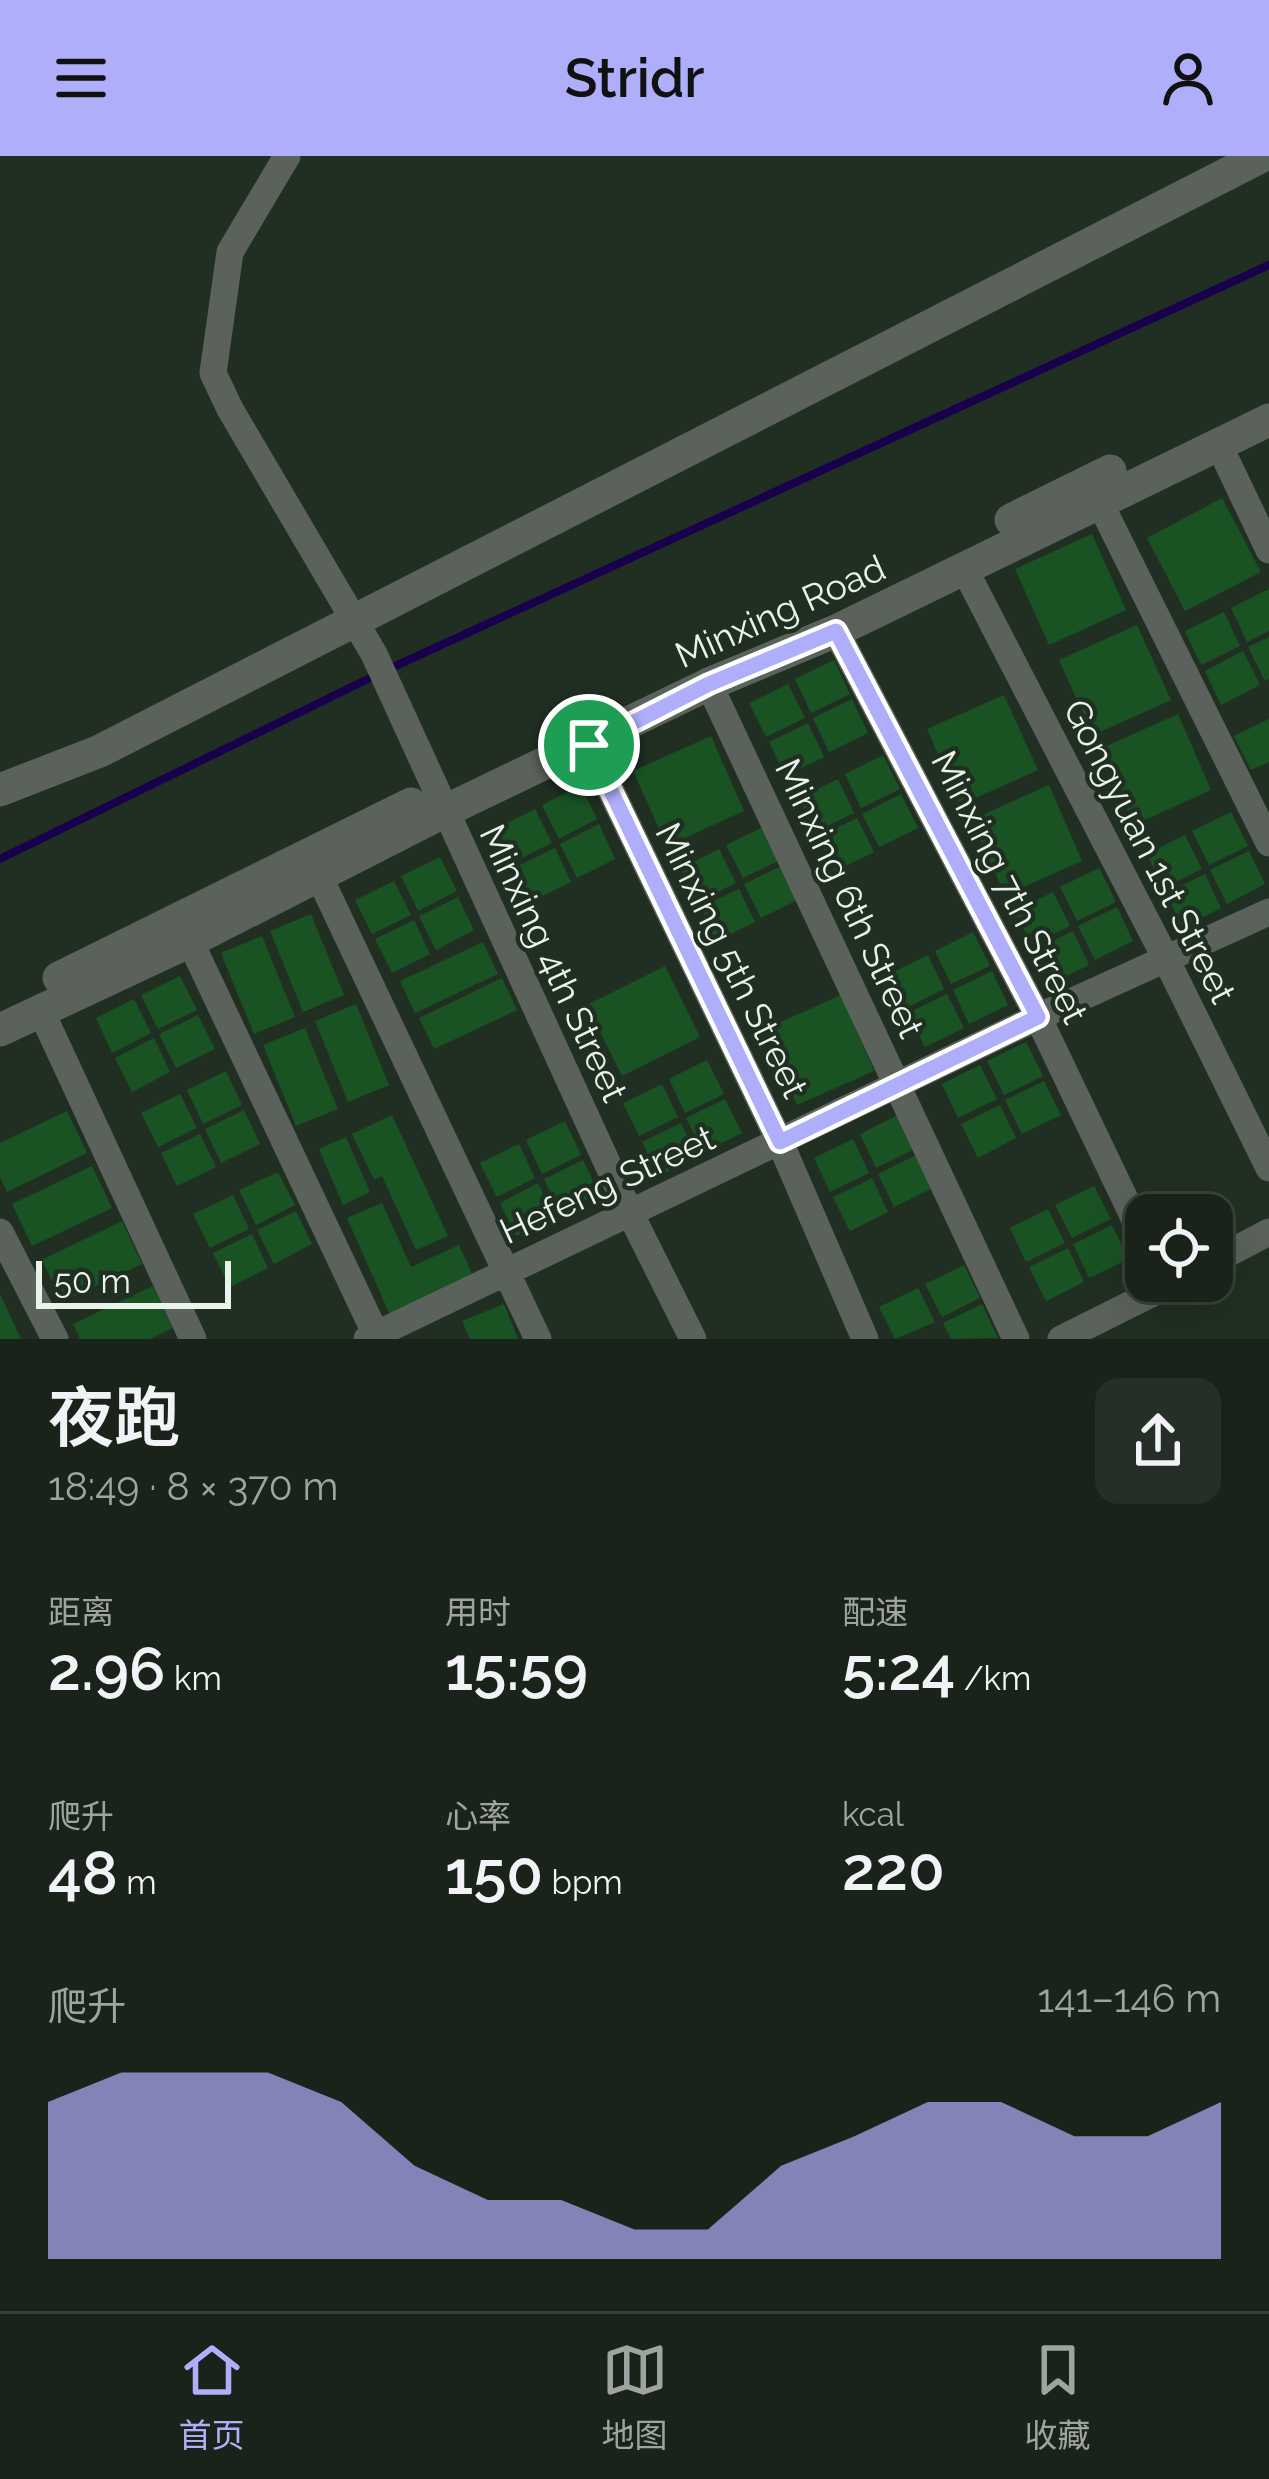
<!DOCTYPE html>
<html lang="zh">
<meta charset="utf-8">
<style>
:root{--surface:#19231a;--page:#262f27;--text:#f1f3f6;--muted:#9fa4a2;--line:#374039;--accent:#afaefa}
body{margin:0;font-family:Raleway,"Noto Sans SC",sans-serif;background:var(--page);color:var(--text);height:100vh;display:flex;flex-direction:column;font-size:45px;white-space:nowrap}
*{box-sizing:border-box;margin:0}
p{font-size:39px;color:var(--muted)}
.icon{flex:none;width:66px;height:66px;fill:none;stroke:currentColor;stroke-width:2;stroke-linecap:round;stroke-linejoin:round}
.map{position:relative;height:1183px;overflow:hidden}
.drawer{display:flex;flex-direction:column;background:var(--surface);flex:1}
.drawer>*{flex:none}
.controls{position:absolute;left:1125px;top:1038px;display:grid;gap:24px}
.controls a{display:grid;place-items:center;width:108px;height:108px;border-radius:24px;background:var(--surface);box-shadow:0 12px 48px #0002,0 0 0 3px var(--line);font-size:60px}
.scale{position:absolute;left:36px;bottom:30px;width:195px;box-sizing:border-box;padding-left:12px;border:6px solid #e9f3ea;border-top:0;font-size:33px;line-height:42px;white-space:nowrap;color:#e9f3ea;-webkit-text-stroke:9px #212f22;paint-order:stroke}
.pin{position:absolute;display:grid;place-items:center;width:102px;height:102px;color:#fff;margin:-51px;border:6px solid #fff;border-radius:50%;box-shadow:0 3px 12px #0007}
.round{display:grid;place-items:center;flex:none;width:126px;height:126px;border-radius:24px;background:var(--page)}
.summary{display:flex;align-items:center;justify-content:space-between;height:204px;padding:0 48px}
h1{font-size:66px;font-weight:600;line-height:90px}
.figures{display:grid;grid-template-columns:repeat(3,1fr);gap:18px;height:204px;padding:12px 48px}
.figures div{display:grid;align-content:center}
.figures b{font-size:60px;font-weight:600}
.figures small{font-size:33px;font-weight:400}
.figures p{font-size:33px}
.chart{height:336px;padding:24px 48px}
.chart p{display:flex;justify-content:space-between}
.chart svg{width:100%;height:216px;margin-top:12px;fill:var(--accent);opacity:.7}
header{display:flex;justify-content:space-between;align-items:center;height:156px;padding:0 48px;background:var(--accent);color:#111;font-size:54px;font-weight:600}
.menu{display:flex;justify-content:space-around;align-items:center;height:168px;border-top:3px solid var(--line);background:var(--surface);font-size:33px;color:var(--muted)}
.menu a{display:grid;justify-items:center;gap:6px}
.menu .active{color:var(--accent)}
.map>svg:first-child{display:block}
</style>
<header><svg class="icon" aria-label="menu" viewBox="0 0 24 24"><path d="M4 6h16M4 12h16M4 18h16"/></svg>Stridr<svg class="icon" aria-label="person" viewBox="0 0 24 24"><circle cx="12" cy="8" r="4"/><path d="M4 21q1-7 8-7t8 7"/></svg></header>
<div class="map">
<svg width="1269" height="1183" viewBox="0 0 1269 1183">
<rect width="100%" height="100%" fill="#212f22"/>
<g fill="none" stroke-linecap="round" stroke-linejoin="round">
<path stroke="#18014c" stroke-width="8" d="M389 513 1269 109
M0 703 376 519"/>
</g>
<path fill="#195324" d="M1222 342 1261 416 1185 455 1147 382Z
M1092 378 1126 454 1049 489 1015 413Z
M1269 433V475L1247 486 1231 452Z
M1224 456 1240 490 1201 509 1185 475Z
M1137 469 1171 544 1093 579 1059 504Z
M1269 481V523L1265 525 1248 491Z
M1243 495 1260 529 1221 549 1205 515Z
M834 504 850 538 811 557 795 523Z
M788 528 805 562 766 581 749 547Z
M1004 539 1038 614 960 649 927 573Z
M852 543 868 577 829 596 813 562Z
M1178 558 1211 634 1134 669 1100 593Z
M1269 563V606L1251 614 1234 580Z
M808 567 824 601 785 620 769 586Z
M711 580 744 655 667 690 633 615Z
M883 599 900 633 861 652 845 618Z
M838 623 854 657 815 676 799 642Z
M581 629 597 663 559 683 542 649Z
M1049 629 1082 705 1005 739 971 664Z
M901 638 918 672 879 691 862 658Z
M535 653 552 687 513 706 497 672Z
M1231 656 1248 690 1209 709 1192 675Z
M857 662 874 696 835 715 818 681Z
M599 668 615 703 577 722 560 688Z
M765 670 782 703 743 722 726 689Z
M1185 679 1202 713 1163 732 1147 698Z
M555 692 571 726 532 745 516 711Z
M719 693 736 727 697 746 681 712Z
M1249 695 1265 728 1227 748 1210 714Z
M440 701 457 735 418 755 401 720Z
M783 709 799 743 761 762 744 728Z
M1099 712 1116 746 1077 765 1060 731Z
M1205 718 1221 752 1182 772 1166 737Z
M394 725 411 759 372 778 355 744Z
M739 733 755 766 716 785 700 751Z
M1053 736 1070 770 1031 789 1015 755Z
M458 741 474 774 436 794 419 760Z
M1117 751 1133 785 1095 804 1078 770Z
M311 758 344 839 303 856 270 775Z
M414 764 430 798 392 817 375 783Z
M1073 775 1089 809 1050 828 1034 794Z
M973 776 990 810 951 828 935 795Z
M262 780 295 861 254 878 221 797Z
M483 786 498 818 415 857 400 825Z
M928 799 944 833 906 852 889 818Z
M665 810 700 881 622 920 587 849Z
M992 815 1008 849 969 868 953 834Z
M180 820 197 854 158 873 141 839Z
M502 822 517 854 434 893 419 862Z
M947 838 964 872 925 891 908 857Z
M841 839 874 915 797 949 763 874Z
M134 843 151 877 112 897 96 862Z
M356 848 389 929 348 946 315 865Z
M198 859 215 893 176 912 159 878Z
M305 872 338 953 296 970 263 889Z
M154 882 170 916 132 936 115 902Z
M1026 886 1043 920 1004 939 987 905Z
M707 904 724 938 685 957 669 923Z
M980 909 997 943 958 962 942 928Z
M226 915 242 949 203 968 187 934Z
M1044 925 1061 959 1022 978 1005 944Z
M662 928 678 961 639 980 623 947Z
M180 938 197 972 158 991 141 957Z
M725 943 742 977 703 996 686 962Z
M1000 949 1016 982 978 1002 961 968Z
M244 954 260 988 221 1007 205 973Z
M67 955 87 997 7 1036 0 1021V987Z
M392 959 448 1080 416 1094 382 1020 374 1024 352 978Z
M898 959 915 993 876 1012 860 978Z
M565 965 581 999 542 1018 526 984Z
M681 967 697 1001 659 1020 642 986Z
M200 978 216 1011 177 1030 161 997Z
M346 981 370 1036 343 1049 319 993Z
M853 983 869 1017 830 1036 814 1002Z
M519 988 535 1022 497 1041 480 1007Z
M916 999 933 1032 894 1051 878 1018Z
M583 1004 599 1038 560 1057 544 1023Z
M92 1010 112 1052 32 1090 12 1048Z
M278 1016 295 1049 256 1069 239 1034Z
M872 1022 888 1056 850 1075 833 1041Z
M538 1027 555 1061 516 1080 500 1047Z
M1094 1030 1111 1063 1072 1082 1055 1049Z
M233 1039 249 1073 210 1092 193 1058Z
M382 1047 411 1111 459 1089 474 1122 390 1159 347 1062Z
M1048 1053 1065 1087 1026 1106 1010 1072Z
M296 1055 312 1088 274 1108 257 1074Z
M122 1065 142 1108 62 1146 42 1104Z
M1112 1069 1129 1103 1089 1122 1073 1088Z
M252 1078 268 1112 230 1131 213 1097Z
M1068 1092 1084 1126 1046 1145 1029 1111Z
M964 1109 980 1142 942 1161 925 1128Z
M153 1130 173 1172 150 1183H80L73 1168Z
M918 1132 935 1166 895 1183 879 1151Z
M0 1138 21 1183H0Z
M504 1148 518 1183H470L462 1165Z
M982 1148 998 1182 951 1183 943 1167Z"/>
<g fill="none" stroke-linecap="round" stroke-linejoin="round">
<path stroke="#5b625c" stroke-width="27" d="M287 0 230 96 213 217 230 253 374 498 631 1059 693 1183
M1218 287 1269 394
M1099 345 1269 687
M964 412 1165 801 1269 1012
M836 475 1038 861 1146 1087
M709 528 1016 1183
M589 589 780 986 865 1183
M319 720 538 1183
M190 785 378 1183
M41 855 193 1183
M0 1076 55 1183
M1212 1106 1269 1076
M367 1183 1038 861 1269 756
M1061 1183 1177 1125"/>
<path stroke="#5b625c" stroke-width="33" d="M1011 364 1110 315
M0 634 100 595 1262 0
M59 822 411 648
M0 874 190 785 445 655 709 528 836 475 1269 264"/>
</g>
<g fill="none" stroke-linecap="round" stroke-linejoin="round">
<defs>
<path id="route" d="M836 475 1038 861 780 986 589 589 709 528Z"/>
</defs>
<use href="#route" stroke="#fff" stroke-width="24"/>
<use href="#route" stroke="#afaefa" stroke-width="15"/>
</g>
<g text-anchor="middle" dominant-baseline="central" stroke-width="9" stroke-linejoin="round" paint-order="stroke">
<g font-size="36" fill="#e9f3ea" stroke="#212f22">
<text transform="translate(780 455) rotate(-24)">Minxing Road</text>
<text transform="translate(1150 695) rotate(63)">Gongyuan 1st Street</text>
<text transform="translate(1010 731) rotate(63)">Minxing 7th Street</text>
<text transform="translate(850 742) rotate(65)">Minxing 6th Street</text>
<text transform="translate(732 804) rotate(64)">Minxing 5th Street</text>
<text transform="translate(554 807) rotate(65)">Minxing 4th Street</text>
<text transform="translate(607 1028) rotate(-25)">Hefeng Street</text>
</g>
</g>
</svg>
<div class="controls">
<a><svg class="icon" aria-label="locate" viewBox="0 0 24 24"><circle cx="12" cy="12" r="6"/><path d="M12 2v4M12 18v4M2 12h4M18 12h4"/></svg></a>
</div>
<div class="scale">50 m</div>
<div class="pin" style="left:589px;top:589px;background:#1e9e55"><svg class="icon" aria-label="arrive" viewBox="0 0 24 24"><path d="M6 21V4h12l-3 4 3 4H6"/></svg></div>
</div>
<section class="drawer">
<div class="summary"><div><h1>夜跑</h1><p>18:49 · 8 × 370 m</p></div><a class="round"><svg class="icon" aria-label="share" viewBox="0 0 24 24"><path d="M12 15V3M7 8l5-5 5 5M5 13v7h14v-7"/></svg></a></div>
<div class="figures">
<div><p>距离</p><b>2.96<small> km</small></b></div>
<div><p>用时</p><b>15:59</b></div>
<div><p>配速</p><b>5:24<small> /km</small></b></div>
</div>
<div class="figures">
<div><p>爬升</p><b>48<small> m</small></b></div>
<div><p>心率</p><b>150<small> bpm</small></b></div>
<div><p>kcal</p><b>220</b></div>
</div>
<div class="chart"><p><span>爬升</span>141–146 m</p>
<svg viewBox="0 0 160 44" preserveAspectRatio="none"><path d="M0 44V12L10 6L20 6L30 6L40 12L50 25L60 32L70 32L80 38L90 38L100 25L110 19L120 12L130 12L140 19L150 19L160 12V44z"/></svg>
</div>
</section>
<nav class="menu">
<a class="active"><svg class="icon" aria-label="home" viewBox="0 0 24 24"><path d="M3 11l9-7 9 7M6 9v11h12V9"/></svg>首页</a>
<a><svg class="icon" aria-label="map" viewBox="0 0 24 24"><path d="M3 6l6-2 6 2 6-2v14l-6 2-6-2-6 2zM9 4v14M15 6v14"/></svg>地图</a>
<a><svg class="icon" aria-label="saved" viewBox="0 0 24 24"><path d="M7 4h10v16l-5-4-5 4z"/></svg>收藏</a>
</nav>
